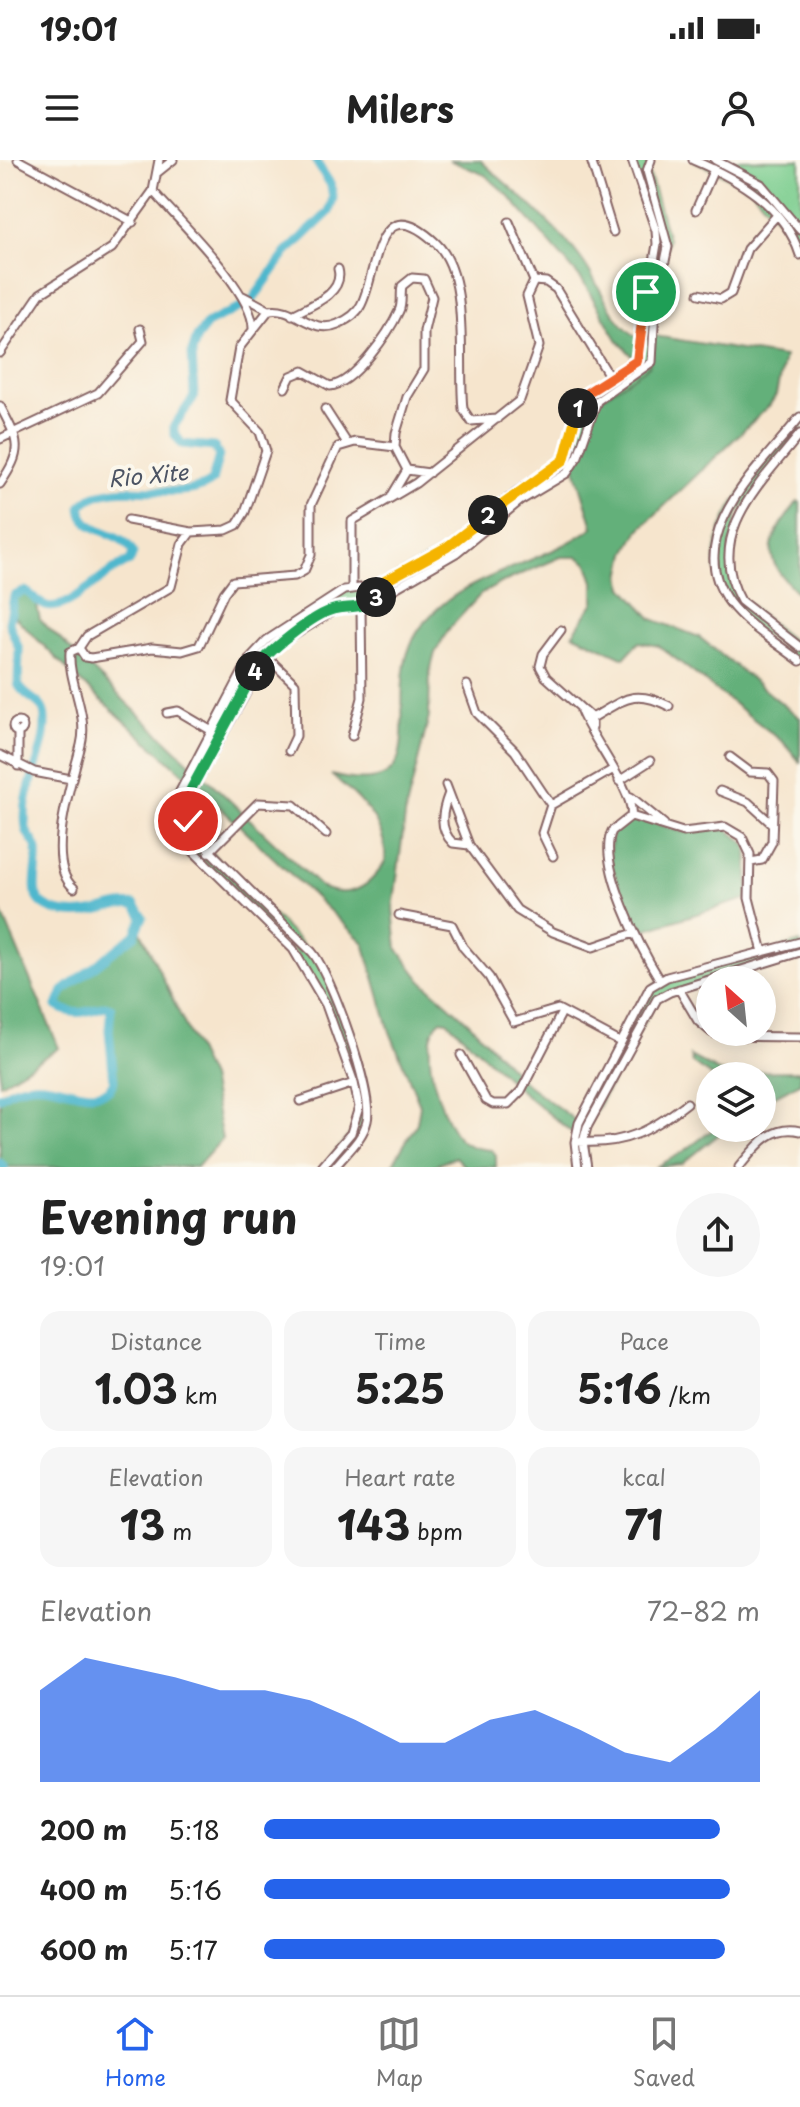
<!DOCTYPE html>
<meta charset="utf-8">
<style>
:root{--surface:#fff;--page:#f6f6f6;--text:#222;--muted:#767676;--line:#e0e0e0;--accent:#2563eb}
body{margin:0;font-family:"Playpen Sans",sans-serif;background:var(--page);color:var(--text);height:100vh;display:flex;flex-direction:column;font-size:30px;white-space:nowrap}
*{box-sizing:border-box;margin:0}
p{font-size:26px;color:var(--muted)}
.icon{flex:none;width:44px;height:44px;fill:none;stroke:currentColor;stroke-width:2;stroke-linecap:round;stroke-linejoin:round}
.map{position:relative;height:1007px;overflow:hidden}
.panel{display:flex;flex-direction:column;background:var(--surface);flex:1}
.panel>*{flex:none}
.needle{width:52px;rotate:333deg}
.buttons{position:absolute;left:696px;top:806px;display:grid;gap:16px}
.buttons a{display:grid;place-items:center;width:80px;height:80px;border-radius:50%;background:var(--surface);box-shadow:0 4px 20px #0003;font-size:40px}
.pin{position:absolute;display:grid;place-items:center;width:68px;height:68px;color:#fff;margin:-34px;border:4px solid #fff;border-radius:50%;box-shadow:0 2px 8px #0007}
.km{position:absolute;width:40px;height:40px;margin:-20px;border-radius:50%;background:#222;color:#fff;font-size:22px;line-height:40px;text-align:center}
.round{display:grid;place-items:center;flex:none;width:84px;height:84px;border-radius:42px;background:var(--page)}
.headline{display:flex;align-items:center;justify-content:space-between;height:136px;padding:0 40px}
h1{font-size:44px;font-weight:700;line-height:60px}
.stats{display:grid;grid-template-columns:repeat(3,1fr);gap:12px;height:136px;padding:8px 40px}
.stats div{display:grid;align-content:center;border-radius:20px;background:var(--page);text-align:center}
.stats b{font-size:40px;font-weight:700}
.stats small{font-size:22px;font-weight:400}
.stats p{font-size:22px}
.chart{height:224px;padding:16px 40px}
.chart p{display:flex;justify-content:space-between}
.chart svg{width:100%;height:144px;margin-top:8px;fill:var(--accent);opacity:.7}
ul{padding:0 40px;list-style:none;font-size:26px}
li{display:grid;grid-template-columns:128px 96px 1fr;align-items:center;height:60px}
li i{height:20px;border-radius:10px;background:var(--accent)}
.status{display:flex;justify-content:space-between;align-items:center;height:56px;padding:0 40px;background:var(--surface);direction:ltr}
.status svg{height:22px;fill:currentColor}
header{display:flex;justify-content:space-between;align-items:center;height:104px;padding:0 40px;background:var(--surface);font-size:36px;font-weight:700}
.tab-bar{display:flex;justify-content:space-around;align-items:center;height:112px;border-top:2px solid var(--line);background:var(--surface);font-size:22px;color:var(--muted)}
.tab-bar a{display:grid;justify-items:center;gap:4px}
.tab-bar .active{color:var(--accent)}
.map>svg:first-child{display:block}
</style>
<div class="status"><b>19:01</b><svg viewBox="0 0 49 12"><path d="M0 12V9h3v3zM5 12V6h3v6zM10 12V3h3v9zM15 12V0h3v12zM26 1h20v11H26zM47 4h2v5h-2z"/></svg></div>
<header><svg class="icon" aria-label="menu" viewBox="0 0 24 24"><path d="M4 6h16M4 12h16M4 18h16"/></svg>Milers<svg class="icon" aria-label="person" viewBox="0 0 24 24"><circle cx="12" cy="8" r="4"/><path d="M4 21q1-7 8-7t8 7"/></svg></header>
<div class="map">
<svg width="800" height="1007" viewBox="0 0 800 1007">
<rect width="100%" height="100%" fill="#fbf7ec"/>
<filter id="ink" filterUnits="userSpaceOnUse"><feTurbulence type="fractalNoise" baseFrequency=".0125" numOctaves="2"/><feDisplacementMap in="SourceGraphic" scale="16" xChannelSelector="R" yChannelSelector="G"/><feConvolveMatrix kernelMatrix="1 2 1 2 8 2 1 2 1" color-interpolation-filters="sRGB"/></filter>
<filter id="wash" filterUnits="userSpaceOnUse"><feTurbulence type="fractalNoise" baseFrequency=".006" numOctaves="4" result="noise"/><feDisplacementMap in="SourceGraphic" scale="32" xChannelSelector="R" yChannelSelector="G"/><feGaussianBlur stdDeviation="1.8" result="paint"/><feColorMatrix in="noise" values="0 0 0 0 0 0 0 0 0 0 0 0 0 0 0 0 0 1.4 0 .05"/><feComposite in="paint" operator="in"/></filter>
<g filter="url(#wash)">
<rect width="100%" height="100%" fill="#f6e5cd"/>
<path fill="#7bcd8f" stroke="#62765d" stroke-width="2" d="M633 0H650L647 5 668 79 655 148 654 197 574 305 528 336 464 388 361 448 336 449 276 485 186 647 193 674 324 806 364 920 366 965 335 1007H322L351 973 359 947 326 845 293 789 192 690 175 649 256 491 344 430 376 426 447 387 564 300 582 237 637 201 657 84Z
M693 0H800V96L792 76 751 29Z
M800 257V274L737 355 729 388 737 434 800 487V501C776 482 743 463 726 437 686 376 765 302 800 257Z
M800 782V792L657 839 587 967V1007H578L575 975 654 824Z"/>
<path fill="#64b07a" stroke="#576852" stroke-width="2" d="M449 0H480C513 31 551 60 579 96 602 125 609 162 642 180L637 201 618 181 582 120 508 35 485 15Z
M655 176 784 197 776 235 769 246 638 371 626 393 621 417 624 427 652 459 699 477 800 558V602L783 582 659 486 639 482 624 498 573 474 594 442V422L588 404 578 397H561L501 423 480 435 448 470 435 493 430 512 429 557 406 649 393 749 397 788 422 821 469 863 525 923 579 963 575 975 521 931 447 861 441 860C415 881 440 954 458 977 466 987 479 989 492 990L496 995V1007H465L455 997 431 1007H391L417 963 420 945 390 872 364 783 194 623 200 612 321 727C349 740 370 727 385 702 388 664 359 637 331 615 443 643 380 539 414 478 450 413 538 409 593 367L574 305 597 241 649 206Z
M798 341 800 343V435C757 395 768 382 798 341Z
M25 431 36 440 40 460 192 605 186 616 72 514 11 453 14 436Z
M631 656 683 672 725 667 747 685 749 738 634 773 609 696 612 671Z
M0 748 59 888 0 924Z
M140 770 210 918 222 979 197 1007H4L0 1003V937C45 907 61 938 100 934L113 921 109 870 111 848 105 846C88 852 74 857 57 846L63 831Z
M690 896 720 912 800 911V923L762 943V916H711L692 903Z
M715 968H727L682 1004 656 1007 683 992Z"/>
<g fill="none" stroke-linecap="round" stroke-linejoin="round">
<path stroke="#4fb7cd" stroke-width="9" d="M0 937C46 906 76 946 109 930L114 921 109 870 111 848 105 846C88 852 74 857 57 846L63 831 135 775 143 757 135 745C111 741 93 760 57 751 22 741 40 715 37 690 36 681 27 677 26 668 20 631 46 596 45 560 45 538 26 541 18 524L19 489 9 463 14 436 25 431C33 435 38 443 46 446 69 453 104 410 130 401L133 393C123 368 81 376 81 346 111 313 182 346 212 321L219 295 214 287 182 284 174 273V266L194 237 192 192 197 177 208 163 251 142 286 93 329 52 333 38 331 25 315 0
M0 1003 4 1007"/>
</g>
</g>
<g filter="url(#ink)">
<g fill="none" stroke-linecap="round" stroke-linejoin="round">
<defs>
<path id="minor" d="M18 0 133 62
M591 0 613 72
M693 0C738 19 784 45 800 95
M715 0 761 24 800 70
M158 12 173 0
M153 31C178 60 254 132 253 169
M696 50 714 9
M509 62 534 121
M534 121 546 122 556 129 611 219
M699 134 721 139 731 133 747 89 777 55
M243 136 269 150
M292 155C309 146 345 134 338 109
M0 193 40 134 112 88 153 31 159 0
M285 228 291 216 303 211 330 226C354 224 389 173 399 151 403 143 400 134 402 126L412 118 424 119 432 137 424 171V209L407 237 396 273 395 287 407 310
M0 246C19 282 24 289 0 324
M325 249 347 283
M800 257C762 305 680 376 729 442 746 465 777 483 800 501
M471 261 497 259
M800 274C762 322 703 374 741 441L800 487
M0 279 98 233 143 181 140 169
M407 310 429 313
M392 335 407 310
M128 360 191 372 226 370 237 365 245 352 266 291 260 272 230 240 239 188 269 150C295 145 311 176 338 164 347 160 357 154 361 145 378 113 375 26 436 83 471 116 458 203 463 249L471 261
M352 427V361L416 323 520 240 539 186 527 136 534 121
M561 470 543 494 540 506 546 517 592 558V568
M79 488 85 497 91 498 152 488 182 491 199 486 224 433 233 421 295 416 304 411 311 395V345L338 287 355 282 395 287
M265 495 295 524 296 576 289 591
M467 525 477 553 515 591 551 645
M581 551C590 576 636 634 631 656
M167 553 178 551 212 571
M592 558C624 540 633 528 669 546
M13 567a5 5 0 1 1 10 0a5 5 0 1 1-10 0Z
M352 576 362 538 361 448
M0 595 34 612 71 619
M730 597 750 612 768 613 774 621 772 682 762 700 751 702
M18 606V572
M619 621 650 601
M446 625 469 685 517 750 553 772 593 787 634 773
M720 631 748 642 771 663
M449 633C442 651 438 668 453 683L469 685
M631 637 664 664
M631 656 683 672 725 667 742 677 750 694 749 738 763 792
M631 656 612 671C596 703 642 791 660 820
M209 692 258 643 294 645 326 674
M553 696 542 673 551 645 612 610
M74 728C43 703 73 618 81 585 89 554 68 523 70 492L79 488 87 476 171 427 182 384 191 372
M399 755 452 765 463 787 489 817 514 862 558 849 620 882
M679 829 698 861 710 871
M711 872 722 876 800 877
M461 895 486 940 493 944H508L521 931 562 852
M300 941 354 923
M580 982C626 985 652 970 687 943
M322 1007 351 973 359 947 354 923 326 845 293 789 185 683 176 661 177 637 250 498 267 480 344 430 376 426 447 387 515 333 557 306 568 292 582 237 637 201 657 84 656 71 632 0
M335 1007C346 993 363 979 367 961 374 934 331 814 312 792L193 674 185 647 187 638 270 490 336 449 361 448 456 393 520 341 567 313 578 296 597 241 652 202 655 148 668 87 647 11 651 0
M578 1007 575 982 579 963 650 827 667 817 800 782
M587 1007 583 982 587 967 657 839 670 832 800 792
M739 1007C756 987 771 964 800 971"/>
</defs>
<use href="#minor" stroke="#866464" stroke-width="11"/>
<use href="#minor" stroke="#fff" stroke-width="7"/>
</g>
</g>
<g fill="none" stroke-linecap="round" stroke-linejoin="round" filter="url(#ink)">
<defs>
<path id="split-1" d="M578 248 587 233 637 201 646 132"/>
<path id="split-2" d="M488 355 564 300 578 248"/>
<path id="split-3" d="M376 437 380 432 376 426 447 387 488 355"/>
<path id="split-4" d="M255 511C265 493 314 454 335 449 352 446 362 450 376 437"/>
<path id="split-5" d="M188 661 185 647 191 629 255 511"/>
</defs>
<use href="#split-1" stroke="#fff" stroke-width="16"/>
<use href="#split-2" stroke="#fff" stroke-width="16"/>
<use href="#split-3" stroke="#fff" stroke-width="16"/>
<use href="#split-4" stroke="#fff" stroke-width="16"/>
<use href="#split-5" stroke="#fff" stroke-width="16"/>
<use href="#split-1" stroke="#f0652b" stroke-width="10"/>
<use href="#split-2" stroke="#f5b400" stroke-width="10"/>
<use href="#split-3" stroke="#f5b400" stroke-width="10"/>
<use href="#split-4" stroke="#22a559" stroke-width="10"/>
<use href="#split-5" stroke="#22a559" stroke-width="10"/>
</g>
<g text-anchor="middle" dominant-baseline="central" stroke-width="8" stroke-linejoin="round" paint-order="stroke">
<g font-size="22" font-style="italic" fill="#4c5464" stroke="#fbf7ec">
<text transform="translate(148 314) rotate(-5)">Rio Xite</text>
</g>
</g>
</svg>
<div class="buttons">
<a><svg class="needle" viewBox="-14 -14 28 28"><path d="M0-13l5 13h-10z" fill="#e53935"/><path d="M0 13l5-13h-10z" fill="#767676"/></svg></a>
<a><svg class="icon" aria-label="layers" viewBox="0 0 24 24"><path d="M12 4l9 5-9 5-9-5zM3 14l9 5 9-5"/></svg></a>
</div>
<div class="pin" style="left:646px;top:132px;background:#1e9e55"><svg class="icon" aria-label="arrive" viewBox="0 0 24 24"><path d="M6 21V4h12l-3 4 3 4H6"/></svg></div>
<div class="pin" style="left:188px;top:661px;background:#d93025"><svg class="icon" aria-label="check" viewBox="0 0 24 24"><path d="M5 12l5 5 9-10"/></svg></div>
<b class="km" style="left:578px;top:248px">1</b>
<b class="km" style="left:488px;top:355px">2</b>
<b class="km" style="left:376px;top:437px">3</b>
<b class="km" style="left:255px;top:511px">4</b>
</div>
<section class="panel">
<div class="headline"><div><h1>Evening run</h1><p>19:01</p></div><a class="round"><svg class="icon" aria-label="share" viewBox="0 0 24 24"><path d="M12 15V3M7 8l5-5 5 5M5 13v7h14v-7"/></svg></a></div>
<div class="stats">
<div><p>Distance</p><b>1.03<small> km</small></b></div>
<div><p>Time</p><b>5:25</b></div>
<div><p>Pace</p><b>5:16<small> /km</small></b></div>
</div>
<div class="stats">
<div><p>Elevation</p><b>13<small> m</small></b></div>
<div><p>Heart rate</p><b>143<small> bpm</small></b></div>
<div><p>kcal</p><b>71</b></div>
</div>
<div class="chart"><p><span>Elevation</span>72–82 m</p>
<svg viewBox="0 0 160 44" preserveAspectRatio="none"><path d="M0 44V16L10 6L20 9L30 12L40 16L50 16L60 19L70 25L80 32L90 32L100 25L110 22L120 28L130 35L140 38L150 28L160 16V44z"/></svg>
</div>
<ul>
<li><b>200 m</b>5:18<i style="width:92%"></i></li>
<li><b>400 m</b>5:16<i style="width:94%"></i></li>
<li><b>600 m</b>5:17<i style="width:93%"></i></li>
</ul>
</section>
<nav class="tab-bar">
<a class="active"><svg class="icon" aria-label="home" viewBox="0 0 24 24"><path d="M3 11l9-7 9 7M6 9v11h12V9"/></svg>Home</a>
<a><svg class="icon" aria-label="map" viewBox="0 0 24 24"><path d="M3 6l6-2 6 2 6-2v14l-6 2-6-2-6 2zM9 4v14M15 6v14"/></svg>Map</a>
<a><svg class="icon" aria-label="saved" viewBox="0 0 24 24"><path d="M7 4h10v16l-5-4-5 4z"/></svg>Saved</a>
</nav>
